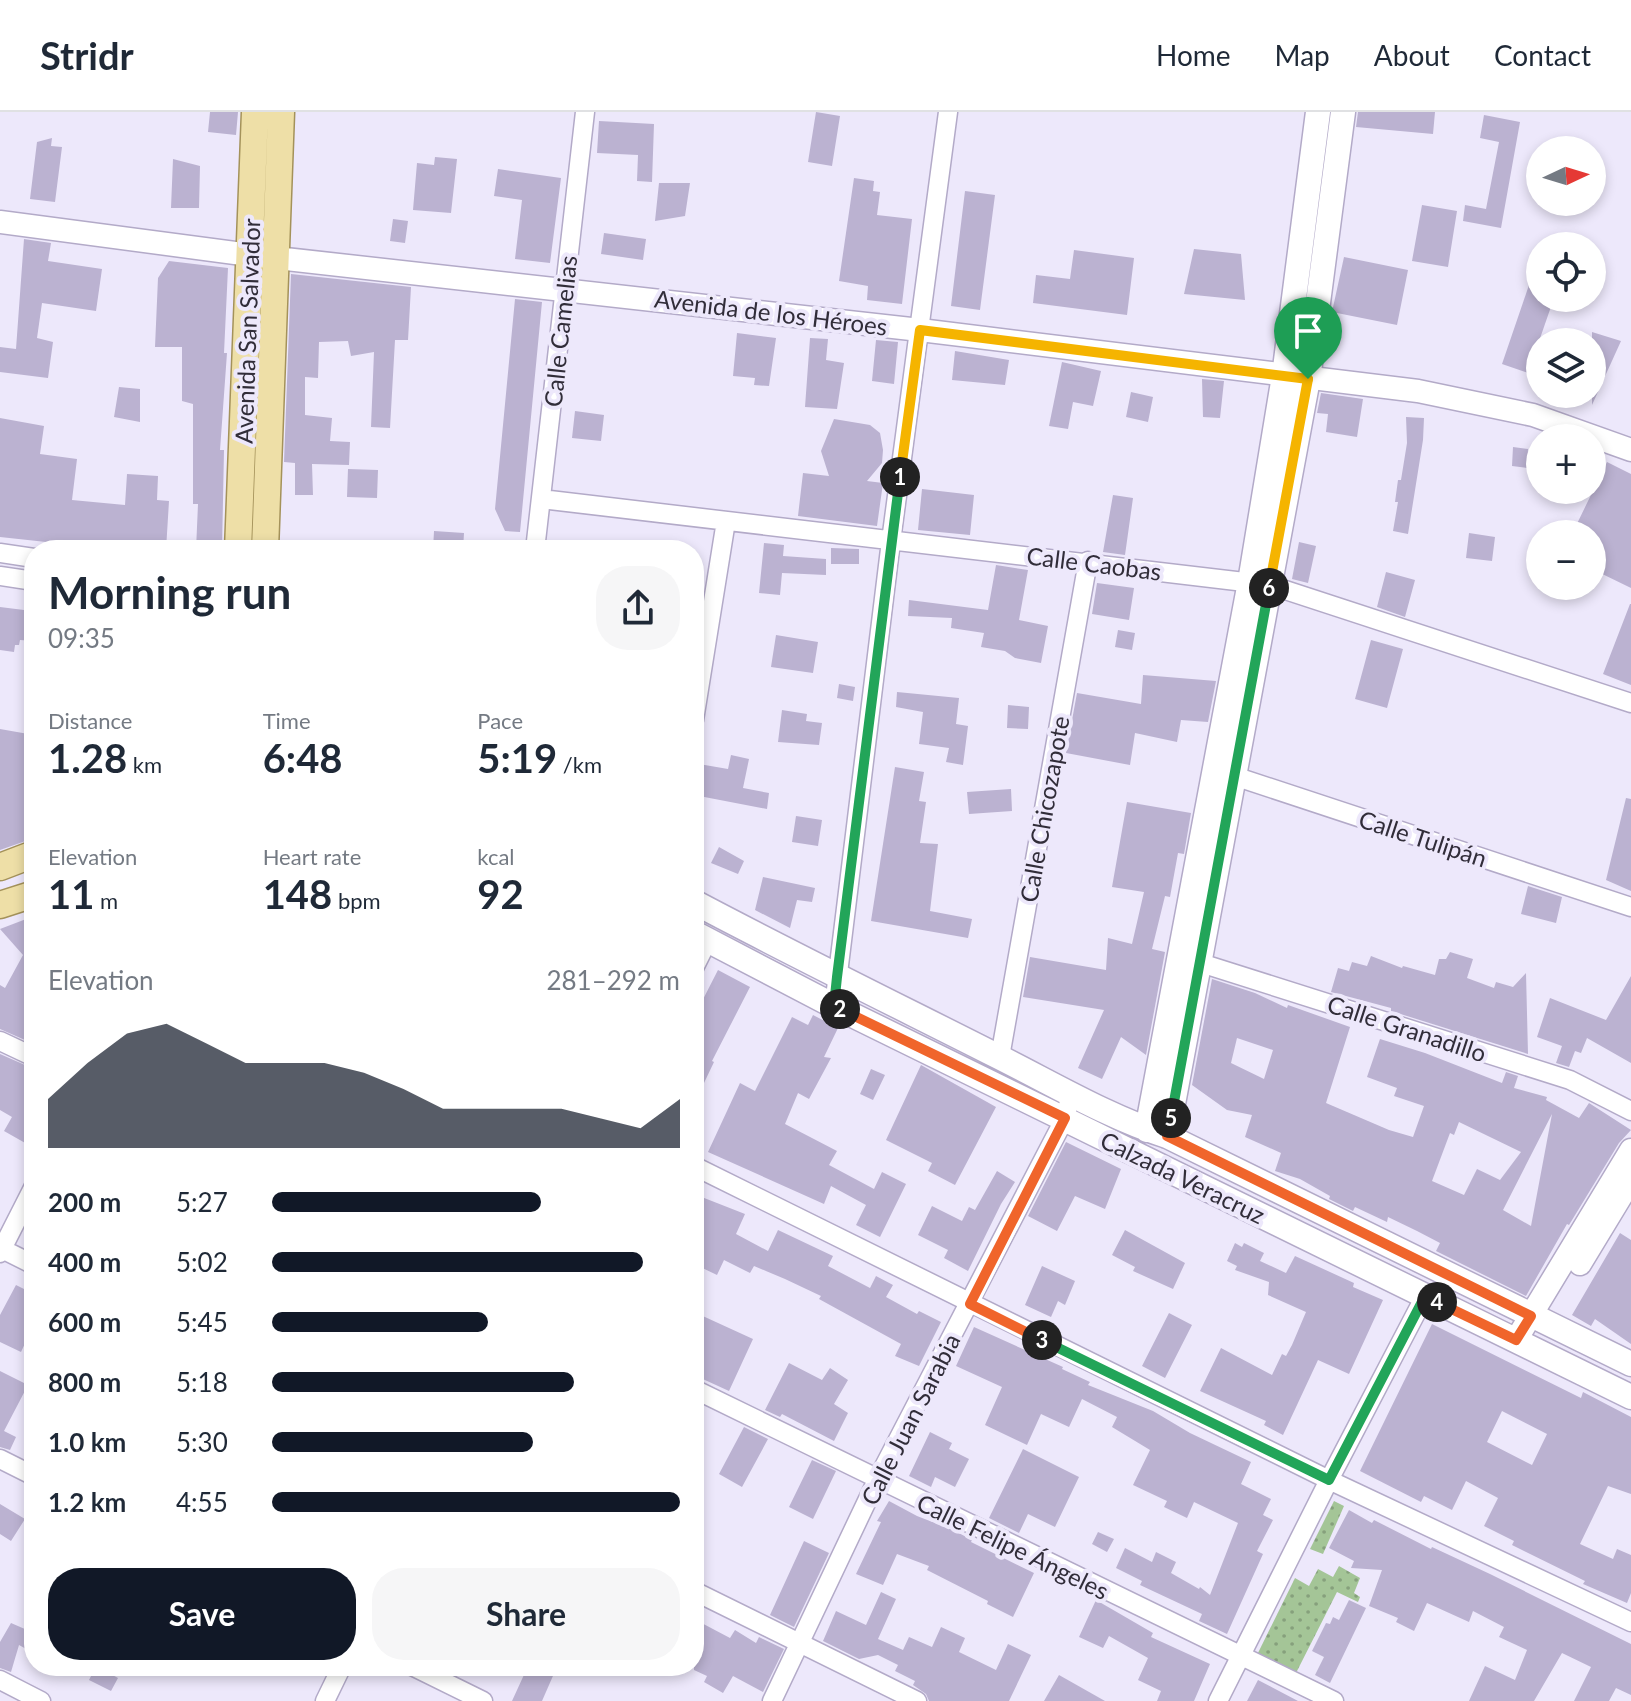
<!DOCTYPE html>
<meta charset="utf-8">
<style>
:root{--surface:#fff;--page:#f6f6f7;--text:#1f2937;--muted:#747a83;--line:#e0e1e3;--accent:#111827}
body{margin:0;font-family:Lato,sans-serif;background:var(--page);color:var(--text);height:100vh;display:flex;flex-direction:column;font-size:30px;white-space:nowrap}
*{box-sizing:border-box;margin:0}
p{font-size:26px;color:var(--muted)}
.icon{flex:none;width:44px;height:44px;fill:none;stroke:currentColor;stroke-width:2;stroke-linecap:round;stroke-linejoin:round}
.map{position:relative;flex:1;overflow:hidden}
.side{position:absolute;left:24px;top:428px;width:680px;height:1136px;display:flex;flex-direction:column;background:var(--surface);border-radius:32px;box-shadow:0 4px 12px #0003}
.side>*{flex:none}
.needle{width:52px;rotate:86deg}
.tools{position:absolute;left:1526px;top:24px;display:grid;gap:16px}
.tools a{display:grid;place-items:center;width:80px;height:80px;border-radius:50%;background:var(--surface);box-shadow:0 4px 12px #0003;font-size:40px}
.pin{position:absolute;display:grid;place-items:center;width:68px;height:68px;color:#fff;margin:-82px -34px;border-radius:50% 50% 50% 0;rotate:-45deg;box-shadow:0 0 8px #0007}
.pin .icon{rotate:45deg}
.km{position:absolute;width:40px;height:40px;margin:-20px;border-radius:50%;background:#222;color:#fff;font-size:22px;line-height:40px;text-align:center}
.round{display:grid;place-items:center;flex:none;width:84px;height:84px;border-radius:32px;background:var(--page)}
.head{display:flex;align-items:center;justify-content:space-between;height:136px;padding:0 24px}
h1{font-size:44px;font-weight:700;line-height:60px}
.stats{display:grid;grid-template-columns:repeat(3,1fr);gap:12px;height:136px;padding:8px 24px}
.stats div{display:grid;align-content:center}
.stats b{font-size:40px;font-weight:700}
.stats small{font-size:22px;font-weight:400}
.stats p{font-size:22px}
.chart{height:224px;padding:16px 24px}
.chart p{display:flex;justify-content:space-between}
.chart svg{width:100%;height:144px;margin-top:8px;fill:var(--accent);opacity:.7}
.primary-button{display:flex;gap:16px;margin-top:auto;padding:16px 24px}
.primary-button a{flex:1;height:92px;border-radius:32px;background:var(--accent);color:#fff;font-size:32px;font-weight:700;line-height:92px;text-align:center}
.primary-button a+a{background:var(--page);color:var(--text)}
ul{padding:0 24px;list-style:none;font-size:26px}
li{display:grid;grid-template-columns:128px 96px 1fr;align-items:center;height:60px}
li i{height:20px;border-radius:10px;background:var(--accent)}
header{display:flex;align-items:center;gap:48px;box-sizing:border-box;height:112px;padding:0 40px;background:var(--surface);border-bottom:2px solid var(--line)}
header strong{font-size:38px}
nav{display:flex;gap:44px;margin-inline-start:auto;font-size:28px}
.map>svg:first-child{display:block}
</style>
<header>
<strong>Stridr</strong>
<nav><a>Home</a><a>Map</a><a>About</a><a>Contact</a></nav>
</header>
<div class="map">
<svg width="1631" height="1589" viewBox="0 0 1631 1589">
<defs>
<pattern id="grass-dots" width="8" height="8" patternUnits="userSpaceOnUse" patternTransform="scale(2)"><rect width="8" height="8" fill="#a4c597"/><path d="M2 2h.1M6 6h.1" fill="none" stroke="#86a07c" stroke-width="1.8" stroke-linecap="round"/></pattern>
</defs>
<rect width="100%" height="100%" fill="#ede8fb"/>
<path fill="url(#grass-dots)" d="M1334 1389 1344 1394 1323 1442 1310 1437Z
M1339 1454 1360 1466 1354 1481 1360 1485 1358 1490 1337 1480 1295 1563 1256 1545 1295 1466 1309 1474 1318 1457 1333 1465Z"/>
<path fill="#bbb2d1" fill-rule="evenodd" d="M210 0H238L236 23 208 20Z
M816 0 840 4 832 54 808 50Z
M1358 0H1435L1433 22 1356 15Z
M1484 3 1520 10 1501 116 1463 109 1465 93 1486 97 1499 30 1480 26Z
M599 9 654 12 652 70 637 69 638 43 597 41Z
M52 26 51 34 62 35 55 90 30 87 37 30Z
M435 45 457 47 451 101 413 98 417 51 434 53Z
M173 47 200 54 199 96H171Z
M498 57 561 66 550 151 515 147 522 88 494 84Z
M854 66 874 69 873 79 880 80 877 103 912 107 902 192 867 188 868 174 839 169Z
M659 71H690L685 104 655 109Z
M965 79 995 83 980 198 951 194Z
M1422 93 1457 99 1448 155 1412 149Z
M393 107 408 109 405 131 390 129Z
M604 121 646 127 643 148 601 142Z
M24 127 51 131 48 149 102 157 96 199 42 191 37 226 53 230 48 266 0 260V235L16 237Z
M1194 137 1241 142 1245 188 1184 182Z
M1074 138 1134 146 1127 203 1033 191 1036 163 1070 167Z
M1344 145 1408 158 1397 213 1332 200Z
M169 149 228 156 224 241H227L220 338H224L222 438H196L198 392H193V292L182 289V235H155L158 166Z
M291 162 411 175 408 228H395L390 316 371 315 374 240 351 244 348 229 319 230 318 266 305 265V303L332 306 330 329 350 330 349 353 312 352 313 383H295V351L284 350Z
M1529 173 1540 176V186H1554L1528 261 1502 252Z
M515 187 542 190 520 420 505 419 495 397Z
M1592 220 1621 229 1592 293Z
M737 221 776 226 769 274 754 273 755 266 733 264Z
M810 226 828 227 826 248 844 251 837 297 805 295Z
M876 228 898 230 894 272 872 269Z
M955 239 1009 248 1005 273 952 268Z
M1062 250 1101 259 1093 294 1073 290 1068 317 1049 314Z
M1202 267 1224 269 1220 306 1203 305Z
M119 275 140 277V310L114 305Z
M1131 280 1153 285 1148 310 1126 305Z
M1321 281 1363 287 1357 325 1326 320 1328 302 1317 301Z
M575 299 604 303 601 329 572 326Z
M1406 305 1424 306 1423 328 1408 422 1393 419 1398 390H1395L1398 368H1401L1407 331Z
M0 306 44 314 40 342 77 347 72 388 125 393 127 362 158 364 157 388 169 389 166 438H120L0 425Z
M834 307 870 313 880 321 883 338 882 351 867 369 883 371 877 414 798 404 803 361 829 364 821 339Z
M1513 335 1528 337 1527 356 1512 354Z
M1607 350 1631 362V476L1592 457V422H1572Z
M348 357 378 358 377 386 347 385Z
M922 377 974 383 970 423 918 418Z
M1113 383 1133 386 1125 443 1103 440Z
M434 419 464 421 463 438H433Z
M1469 421 1495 425 1492 449 1466 446Z
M1299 430 1316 434 1308 471 1292 467Z
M764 431 784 433 783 444 826 447V463L782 461 780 483 759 481Z
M831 436 859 437V452H831Z
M996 453 1028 458 1019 508 1048 514 1041 551 1015 546 1005 539 981 535 984 521 951 516 952 506 908 504 909 488 988 498Z
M1386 460 1415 468 1405 505 1377 495Z
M1097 471 1134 476 1129 508 1092 502Z
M1630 492H1631V573L1603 562Z
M0 495 24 498V503H34V529L20 528 19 533H15L14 540 0 538Z
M1118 518 1135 521 1132 538 1115 535Z
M776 523 818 530 813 561 771 555Z
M1371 528 1403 537 1387 596 1355 587Z
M1143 563 1216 569 1208 610 1181 608 1177 630 1135 621 1130 653 1066 641 1077 581 1141 592Z
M839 572 855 575 853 589 837 586Z
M897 580 959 586 956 612 968 614 963 653 946 650 949 636 919 632 923 600 896 595Z
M1008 593 1029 595 1028 617 1007 616Z
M782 598 807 602 806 609 822 611 819 633 778 630Z
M0 617 34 623V726L0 738Z
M731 643 749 647 743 676 769 681 767 697 694 683 699 652 728 657Z
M895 655 924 660 919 689 926 690 920 731 938 732 930 799 972 807 968 826 871 809Z
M1011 677 1012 699 969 702 967 680Z
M1626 686 1631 687V779L1606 768Z
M1127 690 1191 701 1184 742 1178 741 1170 785 1165 784 1152 837 1165 840 1146 943 1121 925 1102 967 1078 956 1104 898 1023 885 1030 845 1106 858 1108 826 1132 832 1144 780 1112 775Z
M796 704 822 708 818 734 792 730Z
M719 735 744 749 738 762 711 751Z
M763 765 815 776 812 790 797 788 790 816 755 798Z
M1528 774 1562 785 1556 811 1521 802Z
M34 804V932L0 917V873L5 876 23 843 0 817Z
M1450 840 1473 847 1467 866 1494 876 1496 870 1513 875 1526 861 1528 942 1391 899V896L1331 880 1338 856 1349 859 1352 850 1367 854 1371 844 1402 856 1403 854 1435 863 1439 847H1446Z
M718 858 750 875 712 949 714 950 694 992V905Z
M1631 864V951L1587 926 1581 941 1575 939 1569 955 1556 951 1562 934 1537 925 1550 886 1606 908Z
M1212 867 1255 881 1287 896 1288 893 1350 915 1326 991 1389 1018 1413 1025 1424 994 1394 984 1397 976 1367 965 1380 927 1425 941 1502 971 1506 960 1518 964 1514 976 1547 985 1546 988 1579 1006 1589 991 1631 1018 1619 1031 1569 1113 1567 1112 1526 1184 1436 1139 1440 1131 1417 1119 1388 1105 1387 1110 1355 1095 1353 1099 1329 1087 1330 1084 1300 1067 1275 1059 1281 1041 1245 1025 1252 1003 1227 998 1192 973ZM1237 926 1273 938 1264 967 1231 951ZM1552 1002 1531 1114 1503 1098ZM1459 1010 1521 1040 1500 1068 1477 1057 1464 1083 1432 1069 1450 1021 1454 1023Z
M813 903 838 916 824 945 831 946 809 987 798 981 785 1012 837 1039 829 1053 874 1077 882 1060 906 1072 880 1125 856 1113 866 1093 831 1074 824 1092 708 1040 740 971 755 979 792 905 808 913Z
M0 942 34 957V1036L4 1019 12 1005 0 998Z
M921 953 996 995 955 1073 928 1059 932 1051 886 1028Z
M871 957 885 963 873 988 860 982Z
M1066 1030 1121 1057 1105 1097 1075 1084 1057 1119 1028 1104Z
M997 1059 1015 1070 1001 1092 968 1159 944 1146 948 1138 918 1123 932 1094 962 1109 969 1095 975 1098Z
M694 1082 745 1102 736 1122 768 1139 778 1118 833 1144 828 1154 870 1176 876 1164 893 1173 886 1185 917 1202 919 1199 941 1210 919 1254 895 1244 901 1232 819 1187 821 1184 785 1167 754 1154 750 1161 724 1148 717 1163 694 1152Z
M1125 1118 1185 1151 1173 1177 1133 1159 1135 1155 1112 1143Z
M1620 1121 1631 1128V1232L1595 1207 1591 1214 1572 1203Z
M1235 1131 1242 1135 1244 1131 1264 1141 1260 1149 1286 1161 1295 1144 1354 1171 1353 1175 1383 1188 1349 1262 1318 1248 1283 1323 1264 1313 1266 1309 1200 1279 1221 1236 1272 1263 1282 1242 1286 1244 1292 1233 1306 1200 1268 1183 1269 1170 1235 1158 1237 1154 1227 1149Z
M1042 1154 1075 1169 1065 1193 1058 1189 1051 1205 1025 1193Z
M16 1173 34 1182V1212L21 1240 0 1230V1203Z
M694 1200 753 1227 729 1279 694 1263Z
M1169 1201 1192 1213 1165 1266 1142 1254Z
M1432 1212 1581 1286 1583 1280 1631 1305V1382L1608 1374 1580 1432 1613 1447 1617 1437 1631 1443V1481L1627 1491 1583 1472 1585 1469 1512 1433 1514 1429 1484 1414 1498 1386 1466 1369 1452 1398 1424 1384 1421 1390 1360 1359ZM1502 1299 1547 1322 1532 1353 1487 1330Z
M974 1215 1063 1255 1062 1257 1090 1270 1088 1273 1153 1299 1190 1321 1251 1350 1241 1372 1271 1387 1263 1403 1273 1408 1257 1439 1263 1442 1227 1522 1199 1509 1202 1502 1140 1473 1142 1469 1116 1456 1125 1436 1152 1450 1156 1440 1176 1450 1171 1461 1199 1477 1200 1475 1210 1483 1238 1411 1194 1390 1187 1406 1164 1395 1167 1389 1133 1373 1150 1338 1112 1315 1117 1305 1082 1287 1069 1315 1041 1302 1027 1333 985 1313 1002 1275 956 1254Z
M789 1251 822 1268 830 1256 848 1268 834 1292 848 1301 834 1329 782 1302 780 1305 765 1298Z
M0 1259 28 1273 4 1319 16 1325 10 1338 0 1335Z
M744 1315 768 1327 742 1375 719 1362Z
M930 1320 952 1331 949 1337 969 1347 955 1375 935 1365 931 1375 909 1364Z
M1023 1337 1079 1365 1055 1415 1028 1402 1019 1421 989 1406Z
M812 1348 836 1359 813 1407 789 1395Z
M889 1389 917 1404 953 1418 972 1428 971 1430 1034 1461 1013 1505 987 1492 988 1489 927 1458 929 1454 897 1442 883 1473 856 1462 881 1410 877 1409Z
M0 1392 25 1407 11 1429 0 1422Z
M1349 1398 1372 1411 1374 1408 1431 1437 1432 1435 1490 1462 1631 1532V1583L1616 1576 1609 1589H1574L1591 1555 1562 1541 1534 1589H1469L1485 1554 1515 1568 1527 1538 1499 1525 1504 1515 1473 1499 1469 1510 1427 1491 1414 1519 1396 1510 1398 1506 1369 1494 1382 1458 1351 1456 1354 1449 1329 1436Z
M1098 1420 1114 1427 1107 1440 1092 1432Z
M804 1429 829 1441 794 1515 770 1503Z
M881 1480 896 1487 878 1527 903 1538 909 1525 932 1535 941 1515 965 1526 959 1540 996 1558 1008 1532 1031 1543 1009 1589H929L926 1582 913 1573 915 1569 895 1559 898 1553 878 1543 859 1547 823 1529 836 1499 866 1513Z
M1096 1488 1153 1521 1151 1525 1210 1552 1194 1589H1157L1161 1579 1138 1568 1148 1546 1109 1524 1103 1536 1079 1525Z
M1349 1488 1366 1496 1330 1571 1315 1563 1324 1545 1312 1539 1326 1511 1330 1512 1333 1505 1339 1508Z
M694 1507 730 1526 735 1518 756 1531 759 1525 784 1537 763 1580 733 1564 723 1581 704 1570 707 1564 694 1558Z
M11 1511 34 1521 28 1538 19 1533 11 1560 0 1556V1530Z
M96 1554 118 1566 111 1579 89 1568Z
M528 1554H548L556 1557 542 1589H512Z
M1059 1563 1105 1589H1044Z
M1258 1568 1298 1589H1247Z"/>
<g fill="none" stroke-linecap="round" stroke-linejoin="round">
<defs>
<path id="minor" d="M541 387 1270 473 1631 591
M535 438 585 0
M0 441 34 446
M0 464 34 469
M694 608 726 409
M1222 660 1631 795
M1188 847 1570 968 1631 999
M694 856 708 828
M834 894 891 429 948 0
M0 929 34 945
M1000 945 1088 449
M694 1054 1329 1368 1631 1510
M0 1136 34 1153
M0 1141 34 1074
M694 1277 1334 1589
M0 1347 34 1364
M694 1479 917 1589
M412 1554 483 1589
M0 1568 41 1589
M325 1589 342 1554
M772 1589 877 1368 1065 1006 1071 982
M1218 1589 1329 1368 1425 1184"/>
<path id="tertiary" d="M0 110 250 143 920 218 1418 279 1533 303 1631 338
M1580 1152 1631 1068
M1516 1228 1631 1038"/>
<path id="secondary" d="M694 790C794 843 896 893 997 944 1053 972 1108 1005 1167 1024L1631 1252
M694 821 834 894 1631 1285
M1147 1018 1250 470 1284 264 1318 0
M1167 1024 1308 267 1343 0"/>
<path id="primary" d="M238 438 255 0
M265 438 281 0
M0 755 34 742
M0 793 34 782"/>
</defs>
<use href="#minor" stroke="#b3aac8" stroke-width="21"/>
<use href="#tertiary" stroke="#b3aac8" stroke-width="25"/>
<use href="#secondary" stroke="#b3aac8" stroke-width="27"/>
<use href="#primary" stroke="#a4925a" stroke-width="29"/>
<use href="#minor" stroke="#fff" stroke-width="18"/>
<use href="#tertiary" stroke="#fff" stroke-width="22"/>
<use href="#secondary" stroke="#fff" stroke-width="24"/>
<use href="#primary" stroke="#eedfa7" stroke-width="26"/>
</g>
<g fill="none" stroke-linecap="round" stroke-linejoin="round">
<defs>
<path id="split-1" d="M900 365 920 218 1308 267"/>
<path id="split-2" d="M840 897 834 894 837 865 900 365"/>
<path id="split-3" d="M840 897 1065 1006 970 1192 1042 1228"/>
<path id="split-4" d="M1042 1228 1329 1368 1425 1184 1437 1190"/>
<path id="split-5" d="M1171 1006 1167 1024 1531 1204 1516 1228 1437 1190"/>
<path id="split-6" d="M1171 1006 1269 476"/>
<path id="split-7" d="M1269 476 1308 267"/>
</defs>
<use href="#split-1" stroke="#fff" stroke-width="16"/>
<use href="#split-2" stroke="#fff" stroke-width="16"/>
<use href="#split-3" stroke="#fff" stroke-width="16"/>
<use href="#split-4" stroke="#fff" stroke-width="16"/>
<use href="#split-5" stroke="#fff" stroke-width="16"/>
<use href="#split-6" stroke="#fff" stroke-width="16"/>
<use href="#split-7" stroke="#fff" stroke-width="16"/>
<use href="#split-1" stroke="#f5b400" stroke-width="10"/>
<use href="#split-2" stroke="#22a559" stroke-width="10"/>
<use href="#split-3" stroke="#f0652b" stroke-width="10"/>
<use href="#split-4" stroke="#22a559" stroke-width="10"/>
<use href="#split-5" stroke="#f0652b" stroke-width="10"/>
<use href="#split-6" stroke="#22a559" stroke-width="10"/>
<use href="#split-7" stroke="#f5b400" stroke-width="10"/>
</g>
<g text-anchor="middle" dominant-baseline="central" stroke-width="8" stroke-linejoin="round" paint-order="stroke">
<g font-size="24" fill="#312d39" stroke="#ede8fb">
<text transform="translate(771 200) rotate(7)">Avenida de los Héroes</text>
<text transform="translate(247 219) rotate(-88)">Avenida San Salvador</text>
<text transform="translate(560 219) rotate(-84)">Calle Camelias</text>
<text transform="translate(1094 451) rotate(7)">Calle Caobas</text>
<text transform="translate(1044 697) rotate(-80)">Calle Chicozapote</text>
<text transform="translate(1423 726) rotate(18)">Calle Tulipán</text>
<text transform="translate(1407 916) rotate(18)">Calle Granadillo</text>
<text transform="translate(1183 1065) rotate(26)">Calzada Veracruz</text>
<text transform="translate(910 1307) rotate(-63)">Calle Juan Sarabia</text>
<text transform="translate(1013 1434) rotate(26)">Calle Felipe Ángeles</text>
</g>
</g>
</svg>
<div class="tools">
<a><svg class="needle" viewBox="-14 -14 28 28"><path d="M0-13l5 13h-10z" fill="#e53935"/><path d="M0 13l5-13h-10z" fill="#747a83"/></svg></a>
<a><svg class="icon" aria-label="locate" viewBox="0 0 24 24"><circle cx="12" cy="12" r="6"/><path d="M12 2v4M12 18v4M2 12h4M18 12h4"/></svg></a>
<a><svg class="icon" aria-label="layers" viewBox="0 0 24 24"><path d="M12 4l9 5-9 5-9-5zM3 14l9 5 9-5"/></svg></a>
<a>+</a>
<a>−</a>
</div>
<div class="pin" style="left:1308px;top:267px;background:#1e9e55"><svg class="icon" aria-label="arrive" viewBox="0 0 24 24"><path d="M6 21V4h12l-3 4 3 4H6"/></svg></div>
<b class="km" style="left:900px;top:365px">1</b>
<b class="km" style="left:840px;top:897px">2</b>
<b class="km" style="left:1042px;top:1228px">3</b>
<b class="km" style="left:1437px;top:1190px">4</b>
<b class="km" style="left:1171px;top:1006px">5</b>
<b class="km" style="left:1269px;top:476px">6</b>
<section class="side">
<div class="head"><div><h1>Morning run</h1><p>09:35</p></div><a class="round"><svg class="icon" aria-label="share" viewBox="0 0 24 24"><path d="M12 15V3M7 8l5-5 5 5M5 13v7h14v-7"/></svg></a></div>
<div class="stats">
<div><p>Distance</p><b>1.28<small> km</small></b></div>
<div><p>Time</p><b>6:48</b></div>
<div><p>Pace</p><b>5:19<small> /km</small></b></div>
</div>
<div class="stats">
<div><p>Elevation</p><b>11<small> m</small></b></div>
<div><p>Heart rate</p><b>148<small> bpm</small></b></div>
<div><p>kcal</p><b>92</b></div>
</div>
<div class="chart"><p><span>Elevation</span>281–292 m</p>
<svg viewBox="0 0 160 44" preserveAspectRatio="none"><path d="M0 44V29L10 18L20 9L30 6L40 12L50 18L60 18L70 18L80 21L90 26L100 32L110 32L120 32L130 32L140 35L150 38L160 29V44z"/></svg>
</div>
<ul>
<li><b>200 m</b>5:27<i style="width:66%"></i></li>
<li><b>400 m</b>5:02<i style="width:91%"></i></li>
<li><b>600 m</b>5:45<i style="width:53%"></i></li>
<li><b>800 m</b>5:18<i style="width:74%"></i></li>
<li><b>1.0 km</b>5:30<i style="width:64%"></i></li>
<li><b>1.2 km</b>4:55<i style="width:100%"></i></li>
</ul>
<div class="primary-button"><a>Save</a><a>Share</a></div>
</section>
</div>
